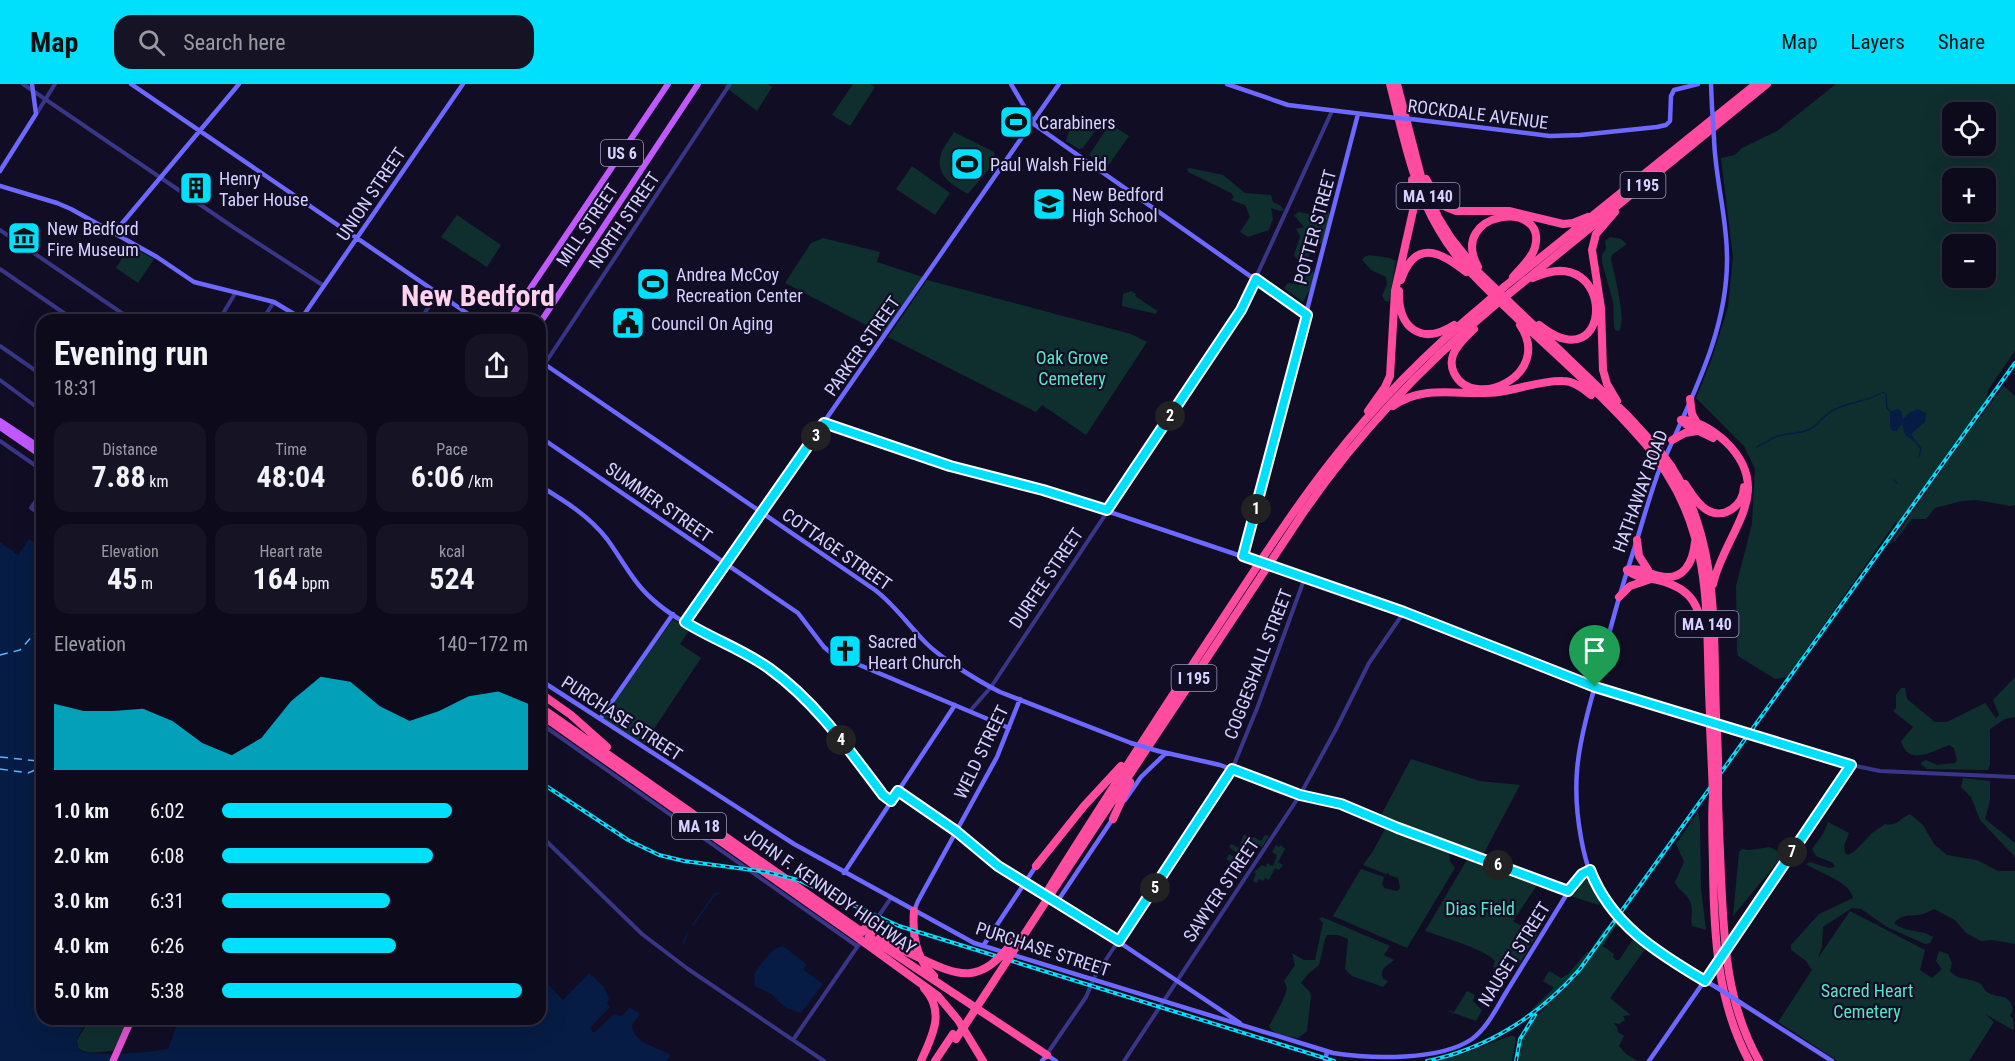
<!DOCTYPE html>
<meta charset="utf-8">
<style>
:root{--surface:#0d0a1c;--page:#161325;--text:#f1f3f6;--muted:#9a9aa3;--line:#2d2b3b;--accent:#00e0fc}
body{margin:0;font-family:"Roboto Condensed",sans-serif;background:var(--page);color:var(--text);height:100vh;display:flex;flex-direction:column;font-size:22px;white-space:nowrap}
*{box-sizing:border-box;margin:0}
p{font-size:20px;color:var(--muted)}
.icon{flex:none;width:33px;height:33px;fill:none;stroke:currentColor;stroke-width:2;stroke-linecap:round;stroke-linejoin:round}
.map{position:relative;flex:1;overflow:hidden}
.details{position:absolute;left:36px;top:230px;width:510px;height:711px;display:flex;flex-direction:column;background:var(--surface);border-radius:18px;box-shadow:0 6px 24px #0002,0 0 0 2px var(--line)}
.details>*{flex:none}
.fabs{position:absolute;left:1942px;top:18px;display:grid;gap:12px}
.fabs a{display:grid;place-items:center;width:54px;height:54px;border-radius:12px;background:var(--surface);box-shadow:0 6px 24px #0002,0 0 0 2px var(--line);font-size:30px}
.pin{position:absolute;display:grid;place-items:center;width:51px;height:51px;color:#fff;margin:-62px -26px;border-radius:50% 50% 50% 0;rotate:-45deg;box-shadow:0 0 6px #0007}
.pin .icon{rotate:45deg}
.km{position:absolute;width:30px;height:30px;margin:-15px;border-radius:50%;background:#222;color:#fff;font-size:16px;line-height:30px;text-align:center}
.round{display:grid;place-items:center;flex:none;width:63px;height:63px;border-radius:18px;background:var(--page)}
.head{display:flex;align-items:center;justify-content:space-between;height:102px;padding:0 18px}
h1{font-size:33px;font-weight:700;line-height:45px}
.stats{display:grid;grid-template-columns:repeat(3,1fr);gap:9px;height:102px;padding:6px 18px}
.stats div{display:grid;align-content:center;border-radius:15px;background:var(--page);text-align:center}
.stats b{font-size:30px;font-weight:700}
.stats small{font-size:16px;font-weight:400}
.stats p{font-size:16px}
.chart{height:168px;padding:12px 18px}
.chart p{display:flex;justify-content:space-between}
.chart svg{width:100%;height:108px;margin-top:6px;fill:var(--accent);opacity:.7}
ul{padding:0 18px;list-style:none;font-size:20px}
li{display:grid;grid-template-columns:96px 72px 1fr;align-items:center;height:45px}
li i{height:15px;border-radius:8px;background:var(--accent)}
header{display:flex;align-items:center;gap:36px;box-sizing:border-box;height:84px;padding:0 30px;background:var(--accent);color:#111}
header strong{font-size:28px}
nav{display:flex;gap:33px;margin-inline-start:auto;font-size:21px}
.search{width:420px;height:54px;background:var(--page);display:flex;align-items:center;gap:15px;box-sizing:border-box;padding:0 21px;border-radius:18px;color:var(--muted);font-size:22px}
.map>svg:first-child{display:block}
</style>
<header>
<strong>Map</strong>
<div class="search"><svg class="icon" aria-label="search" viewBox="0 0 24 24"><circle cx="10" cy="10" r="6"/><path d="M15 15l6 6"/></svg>Search here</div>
<nav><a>Map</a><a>Layers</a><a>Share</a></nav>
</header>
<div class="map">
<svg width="2015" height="977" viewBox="0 0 2015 977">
<rect width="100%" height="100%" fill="#110d25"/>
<path fill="#0f2f2e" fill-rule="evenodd" d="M726 0H767L772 3 757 27 724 2Z
M853 0H870L875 3 850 42 832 31Z
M1836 0H2015V267L1988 306 1987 314 1976 332 1958 354 1903 432 1898 439H1895L1787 593 1775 595 1738 572 1737 566 1736 502 1752 440 1755 385 1744 362 1696 314 1711 277 1728 223 1733 173 1721 74 1735 71 1742 64 1777 47ZM1953 28H1986V62H1953ZM1953 94H1986V128H1953ZM1953 160H1986V194H1953Z
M1093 33 1100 40 1083 64 1079 65 1066 57 1069 47 1076 37 1085 43Z
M1110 40 1129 52 1107 83 1089 71Z
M954 48 994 68 996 77 968 110C950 99 932 90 943 65 946 59 951 54 954 48Z
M912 82 950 109 935 131 896 105Z
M1190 84 1223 91 1245 109 1271 111 1273 118 1280 121 1284 126 1280 127 1271 124 1273 134 1269 146 1248 153 1240 148 1250 133 1245 121 1231 116 1234 113 1231 109 1188 88 1187 85Z
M1299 128 1317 132 1329 128 1330 132 1322 160 1304 157 1310 168 1308 179 1315 192 1314 198 1303 218 1284 204 1288 199 1300 201 1306 194 1300 179 1294 171 1300 152 1296 145 1304 143 1294 131Z
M457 131 501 161 487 183 441 153Z
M1610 153 1621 155 1627 160 1612 171 1611 175C1614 189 1627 237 1619 247L1615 246 1614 242 1613 218 1602 178V171L1606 165 1605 157Z
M823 154 880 168 877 178 923 193 883 250 785 199 811 159Z
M130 162 154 175 138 199 116 184Z
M1369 171 1390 174 1396 177 1389 218 1385 217 1382 212 1387 200 1386 193 1371 186 1362 176 1364 173Z
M927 196 1131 250 1147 258 1086 351 1042 321 1036 328 888 253Z
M1131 207 1136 210 1135 212 1156 226 1158 225 1156 230 1122 222 1123 210Z
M2004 302 2015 312V421L2010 422 1976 416 1962 417 1935 424 1926 435H1912L1895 457 1891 459 1966 352Z
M673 535 690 545 680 560 701 574 644 660 603 634Z
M2015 593V633L2005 635 1990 645V681L1988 686 1927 685 1921 680 1922 678 1926 676 1937 681 1955 679 1957 676 1954 664 1949 661C1933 667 1908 683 1901 657L1913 643 1893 627 1896 624V611L1901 604H1905L1907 615 1935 638H1947L1985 619 1996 634 1999 631 1993 616Z
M1411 675 1480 697 1520 701 1483 771 1380 733Z
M1963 694 1990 697V717L1985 735 2015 759V773L1980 736 1971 713 1961 703Z
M1698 728 1700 739 1701 805 1706 846 1692 842C1690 834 1694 826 1690 817 1686 809 1678 806 1675 798L1684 778 1676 760Z
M1910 730 1923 741 1934 760 1947 771 1977 776 1998 787H2015V860L1992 856 1981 857 1966 849 1955 836 1934 825C1930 827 1924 830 1919 831 1909 832 1902 830 1894 839 1905 849 1921 845 1933 853L1930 859 1925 860 1887 843 1861 825 1852 824 1823 843 1822 862 1818 874 1850 827 1925 866 1920 886 1932 894 1942 885 1936 877 1939 867 1948 870 1952 879 1950 887C1960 898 1970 893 1981 900 1983 902 1984 906 1987 908 1998 916 2009 907 2013 926L2010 932 2013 934 2014 944 2013 946 1985 930 1994 938 1969 977H1838L1778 938 1812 886 1806 877 1791 866V861L1819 830 1853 814C1850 797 1818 789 1806 780L1810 778 1829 784 1835 783 1833 779 1816 772 1812 765 1823 750 1828 738 1849 749 1844 762 1845 769 1848 771 1855 767 1872 749 1885 740C1897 743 1900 734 1910 730Z
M1386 743 1449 766 1450 777 1455 784 1407 864 1333 832 1361 785 1384 793 1382 800 1384 804 1397 807 1400 804 1398 794 1389 791V789L1386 790 1363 781 1373 767Z
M1244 750 1252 755 1254 753 1261 757 1265 751 1269 752 1262 763 1258 760 1256 763 1253 762 1241 783 1226 775 1229 770 1234 773 1237 769 1229 763 1231 760 1239 764Z
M1276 761 1279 763 1281 761 1285 765 1278 778 1283 781 1279 786 1275 784 1269 796 1265 794 1263 797 1259 795 1257 799 1253 797 1256 790 1254 788 1262 781 1266 783 1267 779 1272 782 1274 780 1277 771 1272 768Z
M1770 763 1781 769 1780 775 1733 832 1739 768 1742 765 1749 766Z
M1468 774 1539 798 1513 837 1537 851 1519 880 1491 868 1507 876 1501 886 1493 883 1495 877C1485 865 1442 853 1425 847Z
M1586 794 1600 818 1599 821 1570 812Z
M1322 833 1390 862 1384 871 1394 876C1388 881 1379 884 1383 895L1388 897 1383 903 1352 892 1345 885 1348 855 1338 851H1327L1325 855 1319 881 1308 890 1301 899 1310 908 1311 913 1307 947 1298 954C1289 953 1273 951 1269 942 1276 929 1283 919 1287 904L1284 897 1295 881 1292 869 1304 876H1315L1323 839 1319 835Z
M1615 835 1570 895 1535 927 1532 925 1554 904 1543 897 1549 887 1561 894 1568 890 1587 868H1589L1604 846Z
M1617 837 1620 842 1615 843 1603 862 1614 870 1613 873 1616 876H1619L1634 854 1646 864 1610 914 1631 931 1623 932 1625 936 1619 940 1613 939 1617 943 1618 948 1624 952 1619 962 1626 970 1638 977H1520C1517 938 1553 921 1576 893 1590 876 1601 854 1617 837Z
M1467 907 1475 911 1473 917 1482 926 1476 937 1445 926 1454 928Z
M90 935H128L113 967C101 967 88 972 78 964L77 956Z
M1510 952H1515L1516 955 1512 977H1437L1460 971Z"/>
<path fill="#061c44" d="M1897 325 1901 327 1903 335 1910 328 1918 325 1926 329 1925 338 1911 350 1918 360 1905 351 1902 339 1897 347H1893L1890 343V328Z
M29 455 42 464V934L90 935C83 945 72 955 79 966 97 974 148 968 168 965L179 935 540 934V892L563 916 589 889 604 903 609 915 607 919 610 923 590 944 594 949 614 930 622 932 630 923 640 930 632 941C634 960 657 963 671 971L667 977H0V458L18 471Z
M783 862 806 880 804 886 823 900 801 929 786 924 771 910 755 902 754 890C762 880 769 865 783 862Z"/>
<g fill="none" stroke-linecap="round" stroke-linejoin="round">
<path stroke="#061c44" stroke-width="1.5" d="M1771 355C1783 348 1796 351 1808 346 1817 343 1822 333 1830 328 1847 317 1867 319 1883 308L1886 310 1887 324 1892 329
M1917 359 1921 365 1919 372
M1757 363 1770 356
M1894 396 1897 399
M693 841 714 811 719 809
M683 860 687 849"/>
<path stroke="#5fb3ff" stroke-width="1.5" stroke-dasharray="8 6" stroke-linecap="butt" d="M0 571 20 566 42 541
M0 673 37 677 42 669
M0 685 28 689 42 683"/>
<path stroke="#393587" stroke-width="4" d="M23 0 233 143 324 202
M37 29 55 0
M0 146 132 236
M0 185 74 236
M219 236 236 208
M262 236 274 218
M420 236 438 209
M0 262 42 291
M540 287 730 0
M0 296 42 327
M0 357 42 386
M42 408 31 424 42 432
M1595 603 1709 637
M970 627 991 603 1241 226 1332 27
M540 639 857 862
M1716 639 1851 681 1880 687 2015 693
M540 751 642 850 688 885 824 977
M1731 858 1851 681
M1705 896 1713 884
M793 956 891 814
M1047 970 1086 913 1095 892 1231 688 1258 622 1305 493
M1124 977 1300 711 1335 647 1369 579 1404 528"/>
<path stroke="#6d68ff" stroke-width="4.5" d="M131 0 477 236
M1011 0 1035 41 1307 232
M1227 0 1288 21 1396 34
M1711 0 1712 23
M1411 35 1550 52 1580 51 1657 43 1666 41 1670 37 1671 12 1674 6 1698 0
M0 87 36 30 32 0
M0 102 57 119 71 125 157 173 194 198 274 218 304 236
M114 149 239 0
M301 235 463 0
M540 277 875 506C895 521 909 542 926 559 942 575 980 598 1000 608L1131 659
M824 339 950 382 1056 410 1256 477
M540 353 798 529 824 563 831 569 1009 644
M1665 374C1693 310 1728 245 1727 173 1727 133 1715 94 1714 54
M1661 381C1651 407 1644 433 1636 459 1623 499 1611 540 1601 581 1592 612 1579 656 1577 687 1574 725 1582 787 1605 818 1633 855 1676 881 1716 903
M540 402C565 417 589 432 607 455 621 474 633 498 651 514 684 545 730 558 768 583 815 615 849 666 883 711L891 717
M1243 472 1358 30
M1273 483 1404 528 1595 603
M685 538 1059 0
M540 596 794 760 974 859 1333 969C1371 975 1440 977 1472 955 1488 943 1497 923 1507 907 1528 873 1549 839 1570 805L1582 790 1590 786
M600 635 673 530
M1158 667 1220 681 1300 711 1341 720 1406 747 1568 807
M898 707 956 746 1000 784 1089 838 1240 939
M1125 716 1141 693 1166 669
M844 789 955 621
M1057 818 1114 733
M914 827 918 817 997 673 1020 615
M983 862 1036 782
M1741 919 1832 977
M1042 977 1047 971 1056 977
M1325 977 1327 968
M1649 977 1705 896"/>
<path stroke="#c258ff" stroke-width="6" d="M509 236 668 0
M540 239 698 0
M0 337 42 365
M0 343 42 372"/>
<path stroke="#e052d0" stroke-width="7" d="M113 977 132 934"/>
<path stroke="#ff4ca0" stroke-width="8" d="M1390 0C1403 50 1412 101 1439 146 1459 181 1489 207 1518 235 1565 279 1616 323 1656 373
M1397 0 1423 100 1438 133 1451 154 1478 188 1628 332 1659 366
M1426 95 1439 118 1446 123 1456 127H1509L1563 140 1573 139 1588 133
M1615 128 1596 150 1592 166 1601 224 1603 286 1607 300 1617 317
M1478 183C1447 127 1548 114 1535 163 1532 175 1520 184 1513 193
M1533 194C1617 154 1615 301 1539 241
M1401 196C1415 155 1440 167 1466 188
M1504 203 1756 0
M1399 207C1398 244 1421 262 1454 241
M1510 209 1767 0
M1474 245C1466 253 1457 260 1453 271 1451 277 1451 283 1454 289 1473 328 1554 291 1520 241
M1690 315 1692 330 1697 339
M1393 322C1425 299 1462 313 1499 308 1520 305 1542 296 1563 297 1574 297 1583 304 1591 311
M1368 327 1385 303 1390 292 1395 207 1413 127 1412 96
M1681 336C1698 336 1714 347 1726 358 1777 408 1725 448 1713 500
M1681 336 1688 342 1713 354
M1672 356 1685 349 1697 347
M1671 382C1720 457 1713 547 1716 632
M1667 390C1715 465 1705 546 1710 630
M1685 400C1691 409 1697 420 1707 426 1724 436 1743 422 1744 403
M1637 456 1639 472 1648 486
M1627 486C1635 493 1643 493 1653 495 1687 502 1699 516 1703 549
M1627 486C1640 483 1647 489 1659 492 1684 498 1693 478 1695 458
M1619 513 1630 502 1648 496
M540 609 571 631 607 663
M540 623 862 848
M540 630 858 854
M1710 643 1712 686
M1717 645 1718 676
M1718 704C1718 734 1720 763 1721 793 1724 857 1726 919 1759 977
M1713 712C1711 737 1713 761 1713 785 1714 852 1717 917 1749 977
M1113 735 1130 698
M1036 782 1084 722 1121 682
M1048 806C1101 721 1155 638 1210 554 1249 495 1287 434 1330 379 1376 319 1430 265 1488 217
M1052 808 1301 432C1355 353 1421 283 1494 222
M914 827C912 851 916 875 934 892
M869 853 1047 971
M879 855 907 868
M865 859 938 912 958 936 983 977
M921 977C932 952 946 928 924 904
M935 977 953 950"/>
<defs>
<path id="rail" d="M540 698 628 756 659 771 684 777 767 788 798 796 899 842 1334 977
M1427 977C1487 965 1540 931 1580 885L2015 279
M1516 977 1520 955 1535 931"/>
</defs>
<use href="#rail" stroke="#00e0fc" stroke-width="4"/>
<use href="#rail" stroke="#110d25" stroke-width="1.5" stroke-dasharray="4.5" stroke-linecap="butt"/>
<path stroke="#393587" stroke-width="4" d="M1713 884 1731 858"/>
<path stroke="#6d68ff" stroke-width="4.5" d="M1712 23 1714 54
M1396 34 1411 35
M1256 477 1273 483
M1131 659 1158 667
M1716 903 1741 919"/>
<path stroke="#ff4ca0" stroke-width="8" d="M1488 217 1504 203
M1494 222 1510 209
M1659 366 1671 382
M1656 373 1667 390
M1710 630V643
M1716 632 1717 645
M1718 676V704
M1712 686 1713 712
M864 845 871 850
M858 854 865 859
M907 868C957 891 977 906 1015 855
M956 955 1052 808"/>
</g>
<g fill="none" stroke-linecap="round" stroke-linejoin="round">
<defs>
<path id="route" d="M1256 195 1307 231 1243 472 1404 528 1595 603 1851 681 1705 897C1656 868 1611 840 1590 786L1582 790 1568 807 1398 744 1341 720 1300 711 1232 685 1119 857 998 782 956 747 898 707 891 717 883 711C849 666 816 618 770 585 744 566 712 555 685 538L824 339 950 382 1043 406 1107 426 1241 226Z"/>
</defs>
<use href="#route" stroke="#fff" stroke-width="12"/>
<use href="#route" stroke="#00e0fc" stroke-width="8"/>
</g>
<defs>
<symbol id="stadium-square" viewBox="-11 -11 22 22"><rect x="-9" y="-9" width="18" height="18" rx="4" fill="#00e0fc" stroke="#110d25"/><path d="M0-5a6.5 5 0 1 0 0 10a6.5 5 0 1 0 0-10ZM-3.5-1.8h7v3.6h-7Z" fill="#111"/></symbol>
<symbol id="building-square" viewBox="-11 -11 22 22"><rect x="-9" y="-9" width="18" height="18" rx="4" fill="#00e0fc" stroke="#110d25"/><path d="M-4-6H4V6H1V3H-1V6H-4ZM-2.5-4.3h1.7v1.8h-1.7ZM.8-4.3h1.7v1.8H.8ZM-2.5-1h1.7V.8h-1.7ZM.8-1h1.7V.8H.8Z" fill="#111"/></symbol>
<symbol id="school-square" viewBox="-11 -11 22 22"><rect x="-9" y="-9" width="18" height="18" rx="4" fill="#00e0fc" stroke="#110d25"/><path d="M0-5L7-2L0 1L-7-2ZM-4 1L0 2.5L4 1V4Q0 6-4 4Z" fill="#111"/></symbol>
<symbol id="museum-square" viewBox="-11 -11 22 22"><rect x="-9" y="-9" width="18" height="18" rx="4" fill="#00e0fc" stroke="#110d25"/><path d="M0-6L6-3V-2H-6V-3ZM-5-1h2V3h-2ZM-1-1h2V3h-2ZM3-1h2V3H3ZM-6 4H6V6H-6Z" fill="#111"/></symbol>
<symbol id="civic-square" viewBox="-11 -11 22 22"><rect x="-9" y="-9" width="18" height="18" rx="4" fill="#00e0fc" stroke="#110d25"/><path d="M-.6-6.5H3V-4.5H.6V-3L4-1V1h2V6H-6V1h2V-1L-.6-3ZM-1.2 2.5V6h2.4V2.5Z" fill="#111"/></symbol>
<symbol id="church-square" viewBox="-11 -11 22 22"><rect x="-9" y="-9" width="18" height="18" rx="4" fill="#00e0fc" stroke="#110d25"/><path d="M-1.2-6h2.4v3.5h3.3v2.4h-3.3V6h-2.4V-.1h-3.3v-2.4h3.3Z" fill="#111"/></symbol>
</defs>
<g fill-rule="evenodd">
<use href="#stadium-square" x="997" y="19" width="38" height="38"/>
<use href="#stadium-square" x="948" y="61" width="38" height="38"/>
<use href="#building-square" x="177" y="85" width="38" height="38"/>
<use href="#school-square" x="1030" y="101" width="38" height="38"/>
<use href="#museum-square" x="5" y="135" width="38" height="38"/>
<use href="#stadium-square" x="634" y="181" width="38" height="38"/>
<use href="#civic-square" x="609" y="220" width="38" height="38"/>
<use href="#church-square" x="826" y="548" width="38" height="38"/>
</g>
<g text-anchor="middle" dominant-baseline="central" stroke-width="4.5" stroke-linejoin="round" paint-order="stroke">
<g fill="#110d25" stroke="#9b96be" stroke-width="1.5">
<rect x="601" y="56" width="42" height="26" rx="4.5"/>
<rect x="1620.5" y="88" width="45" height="26" rx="4.5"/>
<rect x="1396.5" y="99" width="63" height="26" rx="4.5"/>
<rect x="1675.5" y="527" width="63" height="26" rx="4.5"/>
<rect x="1171.5" y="581" width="45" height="26" rx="4.5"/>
<rect x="672" y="729" width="54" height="26" rx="4.5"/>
</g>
<g font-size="16" font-weight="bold" fill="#d6d1ff">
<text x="622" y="69">US 6</text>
<text x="1643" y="101">I 195</text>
<text x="1428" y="112">MA 140</text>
<text x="1707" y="540">MA 140</text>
<text x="1194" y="594">I 195</text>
<text x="699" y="742">MA 18</text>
</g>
<g font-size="18" fill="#d6d1ff" stroke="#110d25">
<text transform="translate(1478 30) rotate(7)">ROCKDALE AVENUE</text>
<text transform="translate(371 110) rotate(-56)">UNION STREET</text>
<text transform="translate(624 136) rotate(-56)">NORTH STREET</text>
<text transform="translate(587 141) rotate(-56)">MILL STREET</text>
<text transform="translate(1315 143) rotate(-75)">POTTER STREET</text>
<text transform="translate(862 262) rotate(-55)">PARKER STREET</text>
<text transform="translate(1640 407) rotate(-70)">HATHAWAY ROAD</text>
<text transform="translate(659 418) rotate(35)">SUMMER STREET</text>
<text transform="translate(837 465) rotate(35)">COTTAGE STREET</text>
<text transform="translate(1046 494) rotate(-56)">DURFEE STREET</text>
<text transform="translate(1258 580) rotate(-69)">COGGESHALL STREET</text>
<text transform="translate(622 634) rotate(33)">PURCHASE STREET</text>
<text transform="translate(981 668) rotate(-64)">WELD STREET</text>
<text transform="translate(1221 806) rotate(-56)">SAWYER STREET</text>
<text transform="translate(830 807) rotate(35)">JOHN F. KENNEDY HIGHWAY</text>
<text transform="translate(1043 865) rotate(18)">PURCHASE STREET</text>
<text transform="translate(1514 870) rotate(-58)">NAUSET STREET</text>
</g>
<g font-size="18" fill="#d6d1ff" stroke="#110d25" text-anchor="start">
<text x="1039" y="38">Carabiners</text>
<text x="990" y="80">Paul Walsh Field</text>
<text x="219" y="94">Henry<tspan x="219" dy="21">Taber House</tspan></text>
<text x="1072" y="110">New Bedford<tspan x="1072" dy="21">High School</tspan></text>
<text x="47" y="144">New Bedford<tspan x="47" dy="21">Fire Museum</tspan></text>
<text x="676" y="190">Andrea McCoy<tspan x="676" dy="21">Recreation Center</tspan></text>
<text x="651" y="239">Council On Aging</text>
<text x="868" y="557">Sacred<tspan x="868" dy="21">Heart Church</tspan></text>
</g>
<g font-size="18" fill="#55e7c4" stroke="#110d25">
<text x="1072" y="273">Oak Grove<tspan x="1072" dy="21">Cemetery</tspan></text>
<text x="1480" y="824">Dias Field</text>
<text x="1867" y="906">Sacred Heart<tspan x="1867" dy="21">Cemetery</tspan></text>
</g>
<g font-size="30" font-weight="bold" fill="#ffd3ee" stroke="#110d25">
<text x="478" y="211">New Bedford</text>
</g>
</g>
</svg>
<div class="fabs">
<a><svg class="icon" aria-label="locate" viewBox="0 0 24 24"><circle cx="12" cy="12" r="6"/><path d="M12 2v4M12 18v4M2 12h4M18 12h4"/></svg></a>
<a>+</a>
<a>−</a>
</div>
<div class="pin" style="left:1595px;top:603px;background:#1e9e55"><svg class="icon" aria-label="arrive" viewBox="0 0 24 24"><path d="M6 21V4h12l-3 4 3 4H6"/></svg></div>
<b class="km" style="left:1256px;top:425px">1</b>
<b class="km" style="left:1170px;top:332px">2</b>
<b class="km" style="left:816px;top:352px">3</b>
<b class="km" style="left:841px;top:656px">4</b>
<b class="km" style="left:1155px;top:804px">5</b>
<b class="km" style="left:1498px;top:781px">6</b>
<b class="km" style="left:1792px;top:768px">7</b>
<section class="details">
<div class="head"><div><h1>Evening run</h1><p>18:31</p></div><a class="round"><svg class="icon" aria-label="share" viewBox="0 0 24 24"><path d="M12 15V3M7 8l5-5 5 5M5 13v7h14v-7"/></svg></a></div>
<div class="stats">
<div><p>Distance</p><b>7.88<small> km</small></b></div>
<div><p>Time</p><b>48:04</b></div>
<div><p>Pace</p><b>6:06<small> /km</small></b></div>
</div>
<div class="stats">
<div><p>Elevation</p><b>45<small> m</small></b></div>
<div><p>Heart rate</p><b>164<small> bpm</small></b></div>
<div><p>kcal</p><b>524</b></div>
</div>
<div class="chart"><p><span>Elevation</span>140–172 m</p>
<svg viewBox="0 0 160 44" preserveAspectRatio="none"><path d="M0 44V17L10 20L20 20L30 19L40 24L50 33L60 38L70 31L80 16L90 6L100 8L110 18L120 24L130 20L140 14L150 12L160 17V44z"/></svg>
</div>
<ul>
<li><b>1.0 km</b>6:02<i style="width:75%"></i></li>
<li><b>2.0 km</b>6:08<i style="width:69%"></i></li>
<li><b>3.0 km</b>6:31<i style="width:55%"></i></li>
<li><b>4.0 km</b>6:26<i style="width:57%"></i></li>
<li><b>5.0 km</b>5:38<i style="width:98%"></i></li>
</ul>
</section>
</div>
